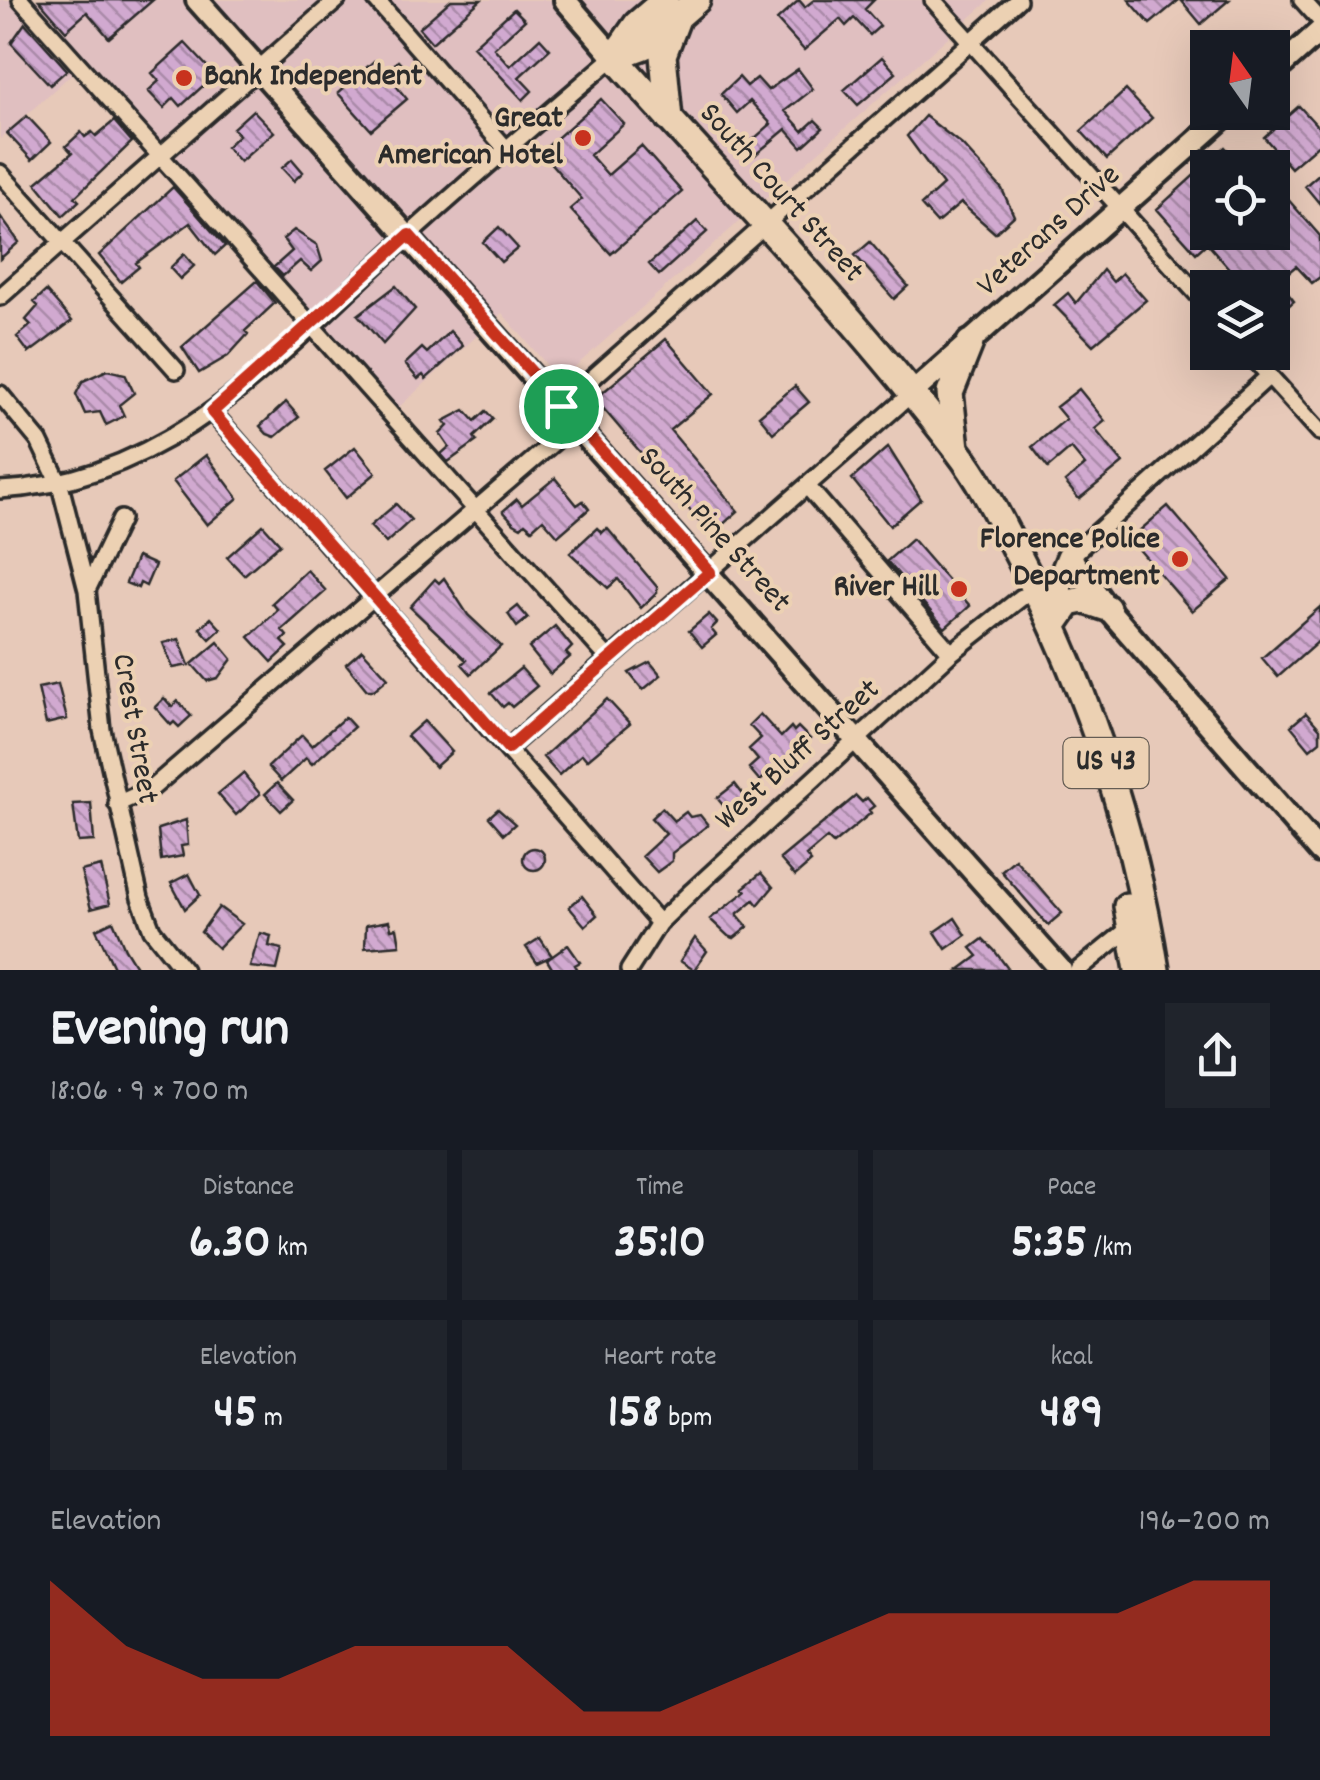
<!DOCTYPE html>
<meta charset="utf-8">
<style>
:root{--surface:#171b24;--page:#20242c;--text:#f1f3f6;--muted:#9ea1a6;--accent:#c8321e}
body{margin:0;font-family:Dekko,sans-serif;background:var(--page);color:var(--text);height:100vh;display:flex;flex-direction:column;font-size:38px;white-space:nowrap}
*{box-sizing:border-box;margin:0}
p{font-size:32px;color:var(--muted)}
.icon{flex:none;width:55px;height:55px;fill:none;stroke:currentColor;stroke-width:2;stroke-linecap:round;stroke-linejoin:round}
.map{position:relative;height:970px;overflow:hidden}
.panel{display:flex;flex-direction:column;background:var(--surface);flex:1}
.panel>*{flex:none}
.needle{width:65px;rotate:346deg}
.buttons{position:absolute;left:1190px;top:30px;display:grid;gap:20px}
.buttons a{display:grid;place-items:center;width:100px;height:100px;border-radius:0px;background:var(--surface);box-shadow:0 10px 40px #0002;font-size:50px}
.pin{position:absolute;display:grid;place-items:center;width:85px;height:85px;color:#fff;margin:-42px;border:5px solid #fff;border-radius:50%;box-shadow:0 2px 10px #0007}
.round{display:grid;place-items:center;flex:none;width:105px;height:105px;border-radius:0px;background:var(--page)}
.overview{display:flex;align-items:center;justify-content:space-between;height:170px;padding:0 50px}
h1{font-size:55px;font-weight:700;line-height:75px}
.stats{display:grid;grid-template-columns:repeat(3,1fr);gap:15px;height:170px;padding:10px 50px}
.stats div{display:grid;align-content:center;border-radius:0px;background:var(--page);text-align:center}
.stats b{font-size:50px;font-weight:700}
.stats small{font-size:28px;font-weight:400}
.stats p{font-size:28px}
.chart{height:280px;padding:20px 50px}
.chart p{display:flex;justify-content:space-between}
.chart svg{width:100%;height:180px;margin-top:10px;fill:var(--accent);opacity:.7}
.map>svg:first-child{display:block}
</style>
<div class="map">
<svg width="1320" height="970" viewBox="0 0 1320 970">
<defs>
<pattern id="building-back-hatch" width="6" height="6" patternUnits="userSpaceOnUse" patternTransform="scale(2.5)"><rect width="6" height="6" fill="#d1a9d0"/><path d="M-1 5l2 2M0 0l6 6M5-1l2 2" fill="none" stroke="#aa8aa9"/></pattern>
</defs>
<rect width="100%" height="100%" fill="#e7c9b9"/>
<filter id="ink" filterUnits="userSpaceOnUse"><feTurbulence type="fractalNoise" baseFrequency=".01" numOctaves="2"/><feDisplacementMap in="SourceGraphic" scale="20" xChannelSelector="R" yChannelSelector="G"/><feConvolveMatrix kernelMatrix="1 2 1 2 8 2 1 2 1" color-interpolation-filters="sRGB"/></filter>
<g filter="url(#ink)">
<path fill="#e0bfc0" d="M0 0H990L560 380 502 313 398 408 88 59 0 139Z"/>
<path fill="url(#building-back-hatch)" stroke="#2b2b2b" stroke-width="2.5" d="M39 0H153L109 38 87 12 66 31Z
M451 0H481L432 43 419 28Z
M799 0 805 7 814 0H874L865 9 880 26 870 35 854 18 846 26 840 19 804 50 777 20Z
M1129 0H1179L1150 24Z
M1181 0H1229L1201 24Z
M514 9 525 20 494 48 510 66 540 38 550 49 519 77 532 91 523 100 473 46Z
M25 23 67 70 50 85 11 43Z
M185 43 215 75 181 106 174 98 164 108 148 91 159 81 152 73Z
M882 57 896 73 858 105 844 90Z
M374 61 385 73 398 61 411 75 397 87 407 99 371 130 338 93Z
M798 69 813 89 785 111 803 131 815 120 823 128 802 147 786 129 755 155 746 146 771 124 750 101 737 113 721 94 739 77 747 86 757 78 768 90Z
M1126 90 1152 118 1107 159 1081 131Z
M601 99 624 124 590 155 608 175 641 146 682 192 611 254 570 209 582 199 541 152Z
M1299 106 1320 129V143L1291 168 1264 137Z
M253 110 274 132 240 162 226 147 239 135 233 128Z
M27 116 51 142 32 160 7 133Z
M925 116 962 145 1002 189 1014 216 995 233 961 203 937 223 921 205 943 185 907 136Z
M114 121 132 142 75 197 79 201 63 216 36 183 72 153 66 146 81 132 85 137 92 132 96 136Z
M1225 147 1244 168H1208V232H1272V181L1320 236V277L1312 283 1296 266 1278 281 1294 301 1272 320V288H1246L1207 243 1196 253 1157 209Z
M292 159 303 172 294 181 282 168Z
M1320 173V204L1305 186Z
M173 187 225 246 215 255 190 223 136 263 139 267 121 282 99 255Z
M0 216 19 242 0 259Z
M697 221 707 232 659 275 649 264Z
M499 227 518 248 501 262 483 242Z
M294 230 317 245 322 261 311 271 300 261 283 276 274 267 292 251 283 239Z
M870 242 908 286 894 299 855 255Z
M184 254 194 266 180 279 170 268Z
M1103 270 1113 282 1122 273 1146 300 1093 345 1054 305 1068 293 1076 303Z
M257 281 275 303 245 331 248 334 228 356 199 373 182 347Z
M396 286 415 309 383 344 358 315Z
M46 291 72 321 29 353 17 337 31 325 26 320 38 306 34 302Z
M450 331 463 346 426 379 423 375 418 379 405 364 422 348 427 353Z
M666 339 713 394 670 430 738 511 711 535 595 399Z
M107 370 125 374 134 393 119 405 124 416 106 425 100 412 85 414 76 394 83 381Z
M795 386 809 402 773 433 759 416Z
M1079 389 1105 421 1095 429 1123 463 1079 499 1065 482 1085 465 1071 448 1048 468 1032 447 1066 419 1056 407Z
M286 402 299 417 275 437 267 434 260 426Z
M465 410 475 421 486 411 493 419 474 437 477 441 448 462 441 454 449 447 440 434 448 426 444 421Z
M355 447 376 473 346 498 325 471Z
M888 447 921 499 890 526 852 479Z
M206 455 238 498 207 525 173 481Z
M555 478 577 505 583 501 589 509 558 536 543 519 532 529 525 523 521 527 514 523 503 511 517 499 522 505Z
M396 504 411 520 386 543 370 526Z
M1168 506 1230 579 1192 611 1130 539Z
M263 525 280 544 244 575 227 557Z
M597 528 602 533 607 528 657 587V593L641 608 618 579 608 588 570 553Z
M912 539 970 606 945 628 887 561Z
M137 557 155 565 146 586 140 583 138 588 126 583Z
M307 570 326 591 282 630 287 636 282 641 288 647 272 662 249 637 278 610 272 603Z
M444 578 468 615 501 646 471 674 462 664 466 660 410 607 435 579 439 583Z
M518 606 528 618 517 627 508 614Z
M1320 607V640L1278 677 1262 658Z
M709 614 717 623 711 629 716 635 702 647 689 631Z
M211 618 221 629 210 639 200 628Z
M555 626 572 647 566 653 570 657 550 674 529 648Z
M179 639 189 665 173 668 163 643Z
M218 642 232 659 218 678 207 681 192 664Z
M362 650 388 678 374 690H367L346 664Z
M650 662 661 675 643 690 629 673Z
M521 668 537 686 512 707 508 703 503 707 491 693Z
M58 684 67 719 46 724 38 688Z
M164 698 172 707 178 701 191 716 179 727 174 722 171 725 155 707Z
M607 699 630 724 587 760 582 754 559 775 543 757Z
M1306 713 1320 729V741L1310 749 1291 726Z
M760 714 781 737 791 727 794 731 798 727 810 739 760 781 749 768 758 760 749 749 761 738 749 725Z
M345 717 354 727 312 764 306 758 281 781 268 767 302 735 312 746Z
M424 721 452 752 435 767 407 736Z
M243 773 260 794 236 815 218 794Z
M277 783 293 800 281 811 265 794Z
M735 784 745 797 728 811 717 798Z
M856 796 862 802 867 798 874 806 869 810 871 813 833 844 827 838 806 856 811 862 795 876 780 859Z
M91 803 94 841 78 842 73 804Z
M662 808 674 821 686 812 690 817 700 815 708 825 672 853V861L657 872 642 856 666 834 651 818Z
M498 809 515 824 504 834 489 817Z
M186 820 188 845 181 846 183 856 161 860 158 829Z
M523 859a11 11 0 1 1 22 0a11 11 0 1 1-22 0Z
M1015 859 1062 913 1048 925 1001 871Z
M101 866 110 904 91 909 81 871Z
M761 873 773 887 758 905 754 900 737 914 748 927 734 938 728 936 710 919 746 891 743 888Z
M189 874 200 895 185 909 171 883Z
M582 896 597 915 585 926 569 907Z
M219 907 242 924 218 948 201 932Z
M955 918 966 935 946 949 935 932Z
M113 921 125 949 138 970H115L96 929Z
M389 921 391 929 397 928 400 945 365 948 366 925Z
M260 933 271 936 269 946 282 949 277 970 250 967Z
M540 938 552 956 537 963 526 947Z
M695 938 707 951 694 970 680 961Z
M983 939 994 950 1009 970H959L978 956 971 948Z
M568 945 580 962 575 965 578 970H553L547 960Z"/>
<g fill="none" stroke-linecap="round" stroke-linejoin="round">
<defs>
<path id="minor" d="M21 0 609 659
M376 0 507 150
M933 0 1208 306
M1302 0 1320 20
M0 173 176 370
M0 297 337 0
M1248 352 1320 432
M0 394 39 441 60 485 87 590 102 730 140 898 152 930 184 970
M561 406 1018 0
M212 412 659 923
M807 486 951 653
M0 490C177 481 285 347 408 236 475 175 545 116 614 57
M1070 557 1269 376
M87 590 121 519
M508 748 910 395
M117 804 152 788 576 423
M629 970 659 923 692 891 951 653 1022 597
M1078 970 1131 927"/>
<path id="major" d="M197 0 1061 970
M565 0 614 57
M1272 74 1320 31
M910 395 1229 112
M1070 557 1107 608 1320 852"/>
<path id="highway" d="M614 57C729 186 852 313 957 450 982 482 1000 520 1018 555 1086 685 1133 825 1156 970
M614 57 644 46 697 0
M614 57 637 24 665 0
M669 119 663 55 678 16
M956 448 950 393 970 343
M1053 626 1059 584 1070 557
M1053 626 1069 603 1083 600 1107 608
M1127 906 1138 970"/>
</defs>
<use href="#minor" stroke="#2b2b2b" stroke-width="22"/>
<use href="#major" stroke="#2b2b2b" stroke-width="28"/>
<use href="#highway" stroke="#2b2b2b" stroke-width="32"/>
<use href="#minor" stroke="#ecd1b3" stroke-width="15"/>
<use href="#major" stroke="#ecd1b3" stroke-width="20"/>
<use href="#highway" stroke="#ecd1b3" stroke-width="25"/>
</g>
</g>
<g fill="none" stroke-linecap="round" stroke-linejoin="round" filter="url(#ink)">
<defs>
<path id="route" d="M409 235 710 572 508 748 212 412Z"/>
</defs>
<use href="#route" stroke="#fff" stroke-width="20"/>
<use href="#route" stroke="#c8321e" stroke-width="12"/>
</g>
<g fill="#c8321e" stroke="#ecd1b3" stroke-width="4">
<circle cx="184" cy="78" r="10"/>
<circle cx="583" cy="138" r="10"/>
<circle cx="1180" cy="559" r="10"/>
<circle cx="959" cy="589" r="10"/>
</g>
<g text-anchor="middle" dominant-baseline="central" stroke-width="8" stroke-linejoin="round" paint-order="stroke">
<rect fill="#ecd1b3" stroke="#655d54" stroke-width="2.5" x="1063.5" y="738" width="85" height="50" rx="8"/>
<g font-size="30" font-weight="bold" fill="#2b2b2b">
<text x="1106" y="763">US 43</text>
</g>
<g font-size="32" font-weight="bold" fill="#2b2b2b" stroke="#ecd1b3" text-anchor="end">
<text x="204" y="78" text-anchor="start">Bank Independent</text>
<text x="563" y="120">Great<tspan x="563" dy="37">American Hotel</tspan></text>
<text x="1160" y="541">Florence Police<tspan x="1160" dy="37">Department</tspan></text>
<text x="939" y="589">River Hill</text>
</g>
<g font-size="32" fill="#2b2b2b" stroke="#ecd1b3">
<text transform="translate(780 194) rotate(48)">South Court Street</text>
<text transform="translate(1050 232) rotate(-42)">Veterans Drive</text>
<text transform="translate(713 531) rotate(48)">South Pine Street</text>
<text transform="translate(133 729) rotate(80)">Crest Street</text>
<text transform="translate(799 756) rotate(-42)">West Bluff Street</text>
</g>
</g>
</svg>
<div class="buttons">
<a><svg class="needle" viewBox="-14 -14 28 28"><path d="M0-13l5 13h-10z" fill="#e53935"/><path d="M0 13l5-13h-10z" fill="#9ea1a6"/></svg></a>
<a><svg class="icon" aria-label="locate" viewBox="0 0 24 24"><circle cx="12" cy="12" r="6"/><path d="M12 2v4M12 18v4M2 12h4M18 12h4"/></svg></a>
<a><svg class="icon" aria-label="layers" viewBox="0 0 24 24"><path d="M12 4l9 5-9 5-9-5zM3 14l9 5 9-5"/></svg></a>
</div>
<div class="pin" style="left:561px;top:406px;background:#1e9e55"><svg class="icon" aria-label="arrive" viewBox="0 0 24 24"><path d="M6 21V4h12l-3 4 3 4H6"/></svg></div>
</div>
<section class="panel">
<div class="overview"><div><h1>Evening run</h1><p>18:06 · 9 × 700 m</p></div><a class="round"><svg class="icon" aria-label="share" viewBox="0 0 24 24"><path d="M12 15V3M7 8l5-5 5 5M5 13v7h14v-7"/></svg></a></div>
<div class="stats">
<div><p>Distance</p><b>6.30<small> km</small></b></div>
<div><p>Time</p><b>35:10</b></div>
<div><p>Pace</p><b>5:35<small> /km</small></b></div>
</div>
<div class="stats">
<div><p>Elevation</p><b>45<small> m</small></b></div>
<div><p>Heart rate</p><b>158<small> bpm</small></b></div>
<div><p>kcal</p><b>489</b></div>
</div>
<div class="chart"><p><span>Elevation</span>196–200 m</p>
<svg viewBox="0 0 160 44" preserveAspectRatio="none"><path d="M0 44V6L10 22L20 30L30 30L40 22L50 22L60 22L70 38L80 38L90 30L100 22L110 14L120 14L130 14L140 14L150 6L160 6V44z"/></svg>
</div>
</section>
